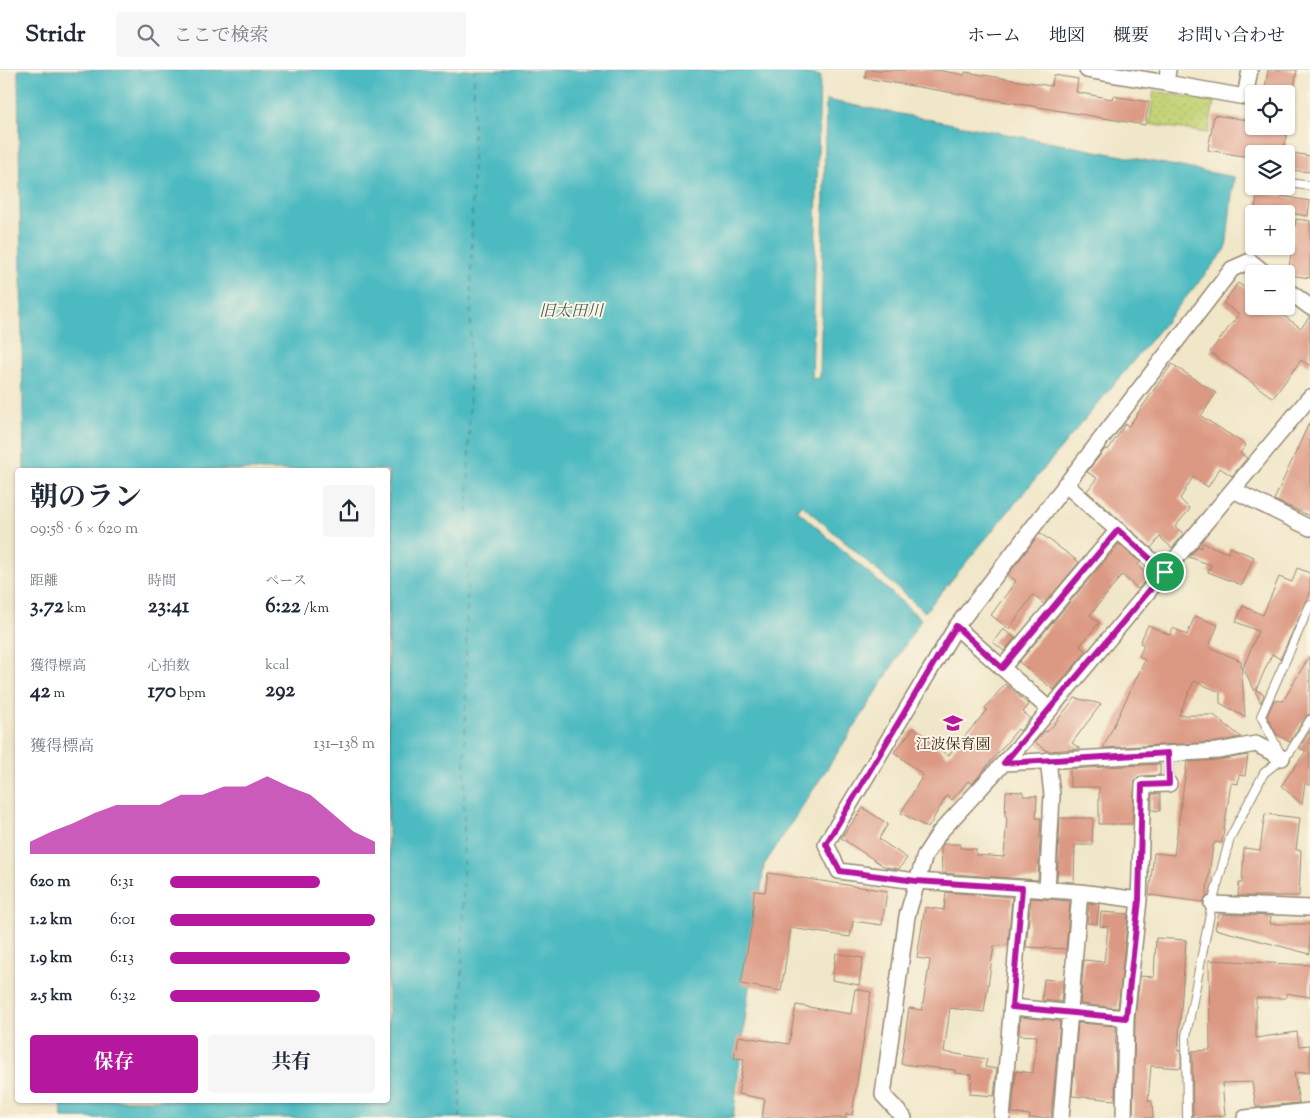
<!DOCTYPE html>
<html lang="ja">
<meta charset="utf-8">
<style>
:root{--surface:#fff;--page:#f6f6f7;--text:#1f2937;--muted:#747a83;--line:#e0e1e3;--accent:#b5179e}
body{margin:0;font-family:"Sorts Mill Goudy","Noto Serif JP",serif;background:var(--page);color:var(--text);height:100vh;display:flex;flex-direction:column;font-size:19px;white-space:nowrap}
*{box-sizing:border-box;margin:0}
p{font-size:16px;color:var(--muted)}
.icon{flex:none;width:28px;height:28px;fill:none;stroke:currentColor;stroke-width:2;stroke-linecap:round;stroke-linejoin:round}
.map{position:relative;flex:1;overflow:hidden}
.panel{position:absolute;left:15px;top:398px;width:375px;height:635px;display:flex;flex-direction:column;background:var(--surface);border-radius:5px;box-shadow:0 1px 4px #0004}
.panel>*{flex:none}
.controls{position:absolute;left:1245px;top:15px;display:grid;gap:10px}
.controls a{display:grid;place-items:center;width:50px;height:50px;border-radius:5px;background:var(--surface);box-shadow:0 1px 4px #0004;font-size:25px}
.pin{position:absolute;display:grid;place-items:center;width:42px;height:42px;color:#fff;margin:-21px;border:2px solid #fff;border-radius:50%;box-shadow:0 1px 5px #0007}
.round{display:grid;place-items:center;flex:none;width:52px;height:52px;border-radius:5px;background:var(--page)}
.head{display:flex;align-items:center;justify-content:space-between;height:85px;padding:0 15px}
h1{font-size:28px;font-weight:700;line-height:38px}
.figures{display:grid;grid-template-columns:repeat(3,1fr);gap:8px;height:85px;padding:5px 15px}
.figures div{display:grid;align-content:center}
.figures b{font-size:21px;font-weight:700}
.figures small{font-size:14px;font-weight:400}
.figures p{font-size:14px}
.chart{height:140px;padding:10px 15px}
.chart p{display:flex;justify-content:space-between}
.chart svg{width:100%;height:90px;margin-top:5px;fill:var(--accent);opacity:.7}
.primary-button{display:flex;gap:10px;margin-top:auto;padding:10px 15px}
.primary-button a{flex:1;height:58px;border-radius:5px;background:var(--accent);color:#fff;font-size:20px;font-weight:700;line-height:58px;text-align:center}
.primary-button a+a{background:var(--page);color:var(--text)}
ul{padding:0 15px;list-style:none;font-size:16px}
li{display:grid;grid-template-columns:80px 60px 1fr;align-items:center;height:38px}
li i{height:12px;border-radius:6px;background:var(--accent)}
header{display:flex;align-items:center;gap:30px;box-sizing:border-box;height:70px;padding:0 25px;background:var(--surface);border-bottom:1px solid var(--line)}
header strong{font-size:24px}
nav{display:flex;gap:28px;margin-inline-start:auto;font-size:18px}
.search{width:350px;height:45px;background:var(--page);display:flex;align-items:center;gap:12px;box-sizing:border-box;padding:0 18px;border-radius:5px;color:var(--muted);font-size:19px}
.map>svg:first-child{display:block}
</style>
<header>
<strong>Stridr</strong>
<div class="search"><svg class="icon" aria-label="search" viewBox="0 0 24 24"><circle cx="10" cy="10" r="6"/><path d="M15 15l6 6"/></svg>ここで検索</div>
<nav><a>ホーム</a><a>地図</a><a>概要</a><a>お問い合わせ</a></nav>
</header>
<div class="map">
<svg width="1310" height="1048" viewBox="0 0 1310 1048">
<defs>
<pattern id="grass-dots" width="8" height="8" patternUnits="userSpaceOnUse" patternTransform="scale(1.25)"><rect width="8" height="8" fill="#c2d376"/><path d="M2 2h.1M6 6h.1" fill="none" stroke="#a8b566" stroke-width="1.8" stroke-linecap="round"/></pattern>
</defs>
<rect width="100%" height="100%" fill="#fcf5e5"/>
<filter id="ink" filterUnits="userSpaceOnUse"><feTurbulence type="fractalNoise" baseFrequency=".02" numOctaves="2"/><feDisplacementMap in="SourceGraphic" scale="10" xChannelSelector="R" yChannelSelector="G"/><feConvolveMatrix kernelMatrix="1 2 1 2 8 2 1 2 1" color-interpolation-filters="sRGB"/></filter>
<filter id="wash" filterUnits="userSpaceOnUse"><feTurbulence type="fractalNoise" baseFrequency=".0096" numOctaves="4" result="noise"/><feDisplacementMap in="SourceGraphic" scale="20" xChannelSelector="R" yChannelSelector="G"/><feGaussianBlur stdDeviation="1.12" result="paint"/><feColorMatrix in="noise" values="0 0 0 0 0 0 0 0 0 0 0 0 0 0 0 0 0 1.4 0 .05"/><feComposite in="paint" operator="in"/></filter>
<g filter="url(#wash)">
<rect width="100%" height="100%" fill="#f0e6c8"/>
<path fill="url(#grass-dots)" stroke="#7e7e4a" d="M1154 21 1214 31 1208 63 1149 54Z"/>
<path fill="#4bbac1" stroke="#437270" d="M18 0H787L820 6 812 309 820 308 826 30 1234 107 1226 179 925 542 801 434 797 440 921 549 866 639 764 795 733 1048H62L61 1030H388V400H24Z"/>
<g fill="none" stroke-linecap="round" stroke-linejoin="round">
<path stroke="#415c57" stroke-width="1" stroke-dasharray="6 5" stroke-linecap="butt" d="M460 1048 474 0"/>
</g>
<g id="blocks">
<path fill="#db9882" d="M866 0H937L965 5V2L1051 16 1054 5 1078 9 1076 22 1112 29 1113 26 1149 32 1145 55 865 8Z
M1268 0H1297L1293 24H1264Z
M1214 45 1254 51V56H1288L1283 84H1254V88L1208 80Z
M1293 83 1310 86V102L1290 100Z
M1258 122 1310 131 1308 146 1255 138Z
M1296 149 1310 151V208L1288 205Z
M1238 213 1254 224V236H1270L1301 258 1310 246V296L1301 290 1273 328 1210 282 1239 244 1223 233Z
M1172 294 1216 323 1201 346 1246 375 1240 383 1247 388 1232 406 1220 398 1208 417 1193 407 1180 429 1190 439 1175 457 1184 464 1172 478 1160 467 1151 478 1087 421 1097 408 1087 402 1106 378 1108 380 1125 354 1129 356Z
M1310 351V446L1274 430Z
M1040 463 1079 492 1044 534 1033 525 1009 559 991 545 1016 511 1008 505Z
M1203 473 1228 483 1230 477 1254 487 1242 515 1208 502 1211 495 1189 487 1198 476 1201 478Z
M1119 474 1140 492 1137 495 1149 506 1138 519 1122 505 1090 545 1099 553 1080 576 1086 582 1054 620 1019 592Z
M1297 498 1310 503V524L1280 589 1272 584 1256 620 1264 624 1261 633 1243 598 1258 561 1236 552 1243 536 1263 545 1279 507 1292 512Z
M1195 546 1218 555 1209 577 1241 591 1245 647 1220 633V622L1194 611 1179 645H1214L1241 667 1217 672 1103 678 1145 590 1139 586 1144 575 1140 573 1148 555 1170 565 1173 558 1187 565Z
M1003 559 1015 568 1004 581 993 572Z
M1310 585V644L1305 647 1290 672 1277 665 1267 646 1274 630 1283 631Z
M1005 614 1029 635 1023 642 1030 648 1020 661 1018 659 972 714 968 711 952 730 947 725 928 758 901 743 923 705 894 682 914 658 948 686 987 640 985 638Z
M1075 628 1101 634 1072 673 1080 679 1047 681 1035 672 1045 661 1047 662 1051 658Z
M1310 661V716L1305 713 1302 734 1281 716 1306 681 1299 678Z
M1248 685 1245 706 1239 705 1238 714 1231 713 1222 773 1215 772 1213 776 1206 827 1203 832 1149 825 1154 783 1174 785 1187 692 1219 690Z
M1160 694V705L1142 706 1135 711 1132 754H1099V717H1070V699Z
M1006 721 1023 722V726H1037L1036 748H1041L1038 810 942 803 941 777 943 774H960V778L976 779V785L1004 787 1007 747 1005 746Z
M1152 724H1160V741L1152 740Z
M863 738 888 754 879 769 907 788 899 799 885 797 841 768Z
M1265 744 1300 748 1296 780H1301L1299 826H1238L1239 813H1242L1244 778 1260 780Z
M1060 748H1093L1092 775H1075L1074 812 1057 811Z
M768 803 887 821 882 855 853 851 850 867 791 858 781 921 741 914 752 852 754 821 765 822Z
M946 822 1012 827 1008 875 994 876 984 942 950 938 944 982 987 989 985 997 997 999 994 1026 970 1024 972 1005 955 1003V1000L901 994 909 938 922 940 930 890 917 888 925 837 944 840Z
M1031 828 1070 831 1066 879 1026 877Z
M1089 833 1099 834 1097 854 1087 853Z
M1101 842 1128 844 1118 938 1080 934 1084 890 1104 892 1108 857 1100 856Z
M1219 844 1271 846 1270 854H1310V884L1215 859Z
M1156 868 1186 870 1178 981H1181V998L1151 996 1148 1031H1152L1153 1048H1133L1135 949 1140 906 1154 907Z
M836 883 863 888 859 915 832 910Z
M1209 890 1310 895V927L1286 923V928H1256V968L1297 962 1299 976 1310 975V1002L1294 1003 1299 1033 1256 1037 1252 1012 1222 1013 1225 1045 1193 1048 1192 981 1210 980Z
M1044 909 1063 911 1061 932 1042 930Z
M855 919 871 922 852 1045 846 1044V1048H762L765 1029 738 1024 744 989 734 988 738 966 789 974 796 935 851 944Z
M1020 947 1060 951 1051 1048H1029L1030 1045 1012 1043 1016 1001 1033 1003 1037 966 1019 965Z
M1078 953 1116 956 1115 1030 1072 1026Z"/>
</g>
</g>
<g filter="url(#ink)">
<use href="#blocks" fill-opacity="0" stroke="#968873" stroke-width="1"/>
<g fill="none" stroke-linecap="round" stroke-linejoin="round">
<defs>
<path id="lane" d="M1290 113 1310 116
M1168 683 1169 714
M1281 685 1261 646 1310 535
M1187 1048 1186 966 1212 834 1230 768 1264 703 1290 682 1310 650"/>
<path id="street" d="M1087 0 1166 13
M1168 0 1166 13 1245 27 1250 0
M1286 219 1310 237
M1065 414 1165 502
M1233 420 1310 458
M956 557 1050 640
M1002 598 1118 460
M1004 693 1218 681 1256 674 1282 688
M1047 820 1052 725 1048 690
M1139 830 1080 822 916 811 839 801 826 774 956 557 1232 199 1250 191 1266 204
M1212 834 1310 838
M1012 937 1126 948
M904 1048 883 1025 907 846 925 785 940 762 1023 672 1310 327
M1002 1048 1022 818
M1061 1048 1080 822
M1124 1048 1126 948 1139 830 1143 715 1169 714
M1245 1048 1310 1041"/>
</defs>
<use href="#lane" stroke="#968873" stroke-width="10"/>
<use href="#street" stroke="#968873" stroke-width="18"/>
<use href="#lane" stroke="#fff" stroke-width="8"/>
<use href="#street" stroke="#fff" stroke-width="15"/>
</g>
</g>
<g fill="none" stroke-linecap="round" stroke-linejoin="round" filter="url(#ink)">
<defs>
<path id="route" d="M1118 460 1165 502 1004 693 1168 683 1169 714 1142 715 1139 830 1126 948 1012 937 1022 818 916 811 840 801 826 774 956 556 1002 598Z"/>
</defs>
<use href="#route" stroke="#fff" stroke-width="10"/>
<use href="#route" stroke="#b5179e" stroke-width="6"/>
</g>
<defs>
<symbol id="school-bare" viewBox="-9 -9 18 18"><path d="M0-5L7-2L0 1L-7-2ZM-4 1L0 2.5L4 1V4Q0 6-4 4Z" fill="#b5179e" stroke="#fcf5e5" stroke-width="2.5" paint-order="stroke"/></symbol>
</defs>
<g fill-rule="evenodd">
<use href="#school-bare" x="939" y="639" width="28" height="28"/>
</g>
<g text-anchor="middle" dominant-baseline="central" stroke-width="4" stroke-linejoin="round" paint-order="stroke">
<g font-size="15" fill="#3b2a1e" stroke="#fcf5e5">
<text x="953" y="675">江波保育園</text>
</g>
<g font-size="16" font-style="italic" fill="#415c57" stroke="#fcf5e5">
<text x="571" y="242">旧太田川</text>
</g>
</g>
</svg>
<div class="controls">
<a><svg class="icon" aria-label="locate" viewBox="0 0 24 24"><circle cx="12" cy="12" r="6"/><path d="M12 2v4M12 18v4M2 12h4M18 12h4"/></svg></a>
<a><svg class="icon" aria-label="layers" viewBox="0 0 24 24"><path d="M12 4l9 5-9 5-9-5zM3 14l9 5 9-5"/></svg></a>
<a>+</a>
<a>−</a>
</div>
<div class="pin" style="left:1165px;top:502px;background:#1e9e55"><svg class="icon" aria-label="arrive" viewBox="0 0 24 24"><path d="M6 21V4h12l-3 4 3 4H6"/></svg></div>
<section class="panel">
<div class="head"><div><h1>朝のラン</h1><p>09:58 · 6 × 620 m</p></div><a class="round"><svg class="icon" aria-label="share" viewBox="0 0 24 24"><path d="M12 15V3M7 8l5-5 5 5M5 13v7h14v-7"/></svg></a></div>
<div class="figures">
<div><p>距離</p><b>3.72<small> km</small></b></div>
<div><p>時間</p><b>23:41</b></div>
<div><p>ペース</p><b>6:22<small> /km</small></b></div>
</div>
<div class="figures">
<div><p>獲得標高</p><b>42<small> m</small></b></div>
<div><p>心拍数</p><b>170<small> bpm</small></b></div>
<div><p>kcal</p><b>292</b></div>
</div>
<div class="chart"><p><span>獲得標高</span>131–138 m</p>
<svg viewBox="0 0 160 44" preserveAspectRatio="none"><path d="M0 44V38L10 33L20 29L30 24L40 20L50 20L60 20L70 15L80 15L90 11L100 11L110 6L120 11L130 15L140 24L150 33L160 38V44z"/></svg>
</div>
<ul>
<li><b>620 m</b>6:31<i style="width:73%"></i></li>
<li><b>1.2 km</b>6:01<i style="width:100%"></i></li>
<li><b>1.9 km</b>6:13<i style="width:88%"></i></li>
<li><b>2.5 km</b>6:32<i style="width:73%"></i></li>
</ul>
<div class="primary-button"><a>保存</a><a>共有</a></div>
</section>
</div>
